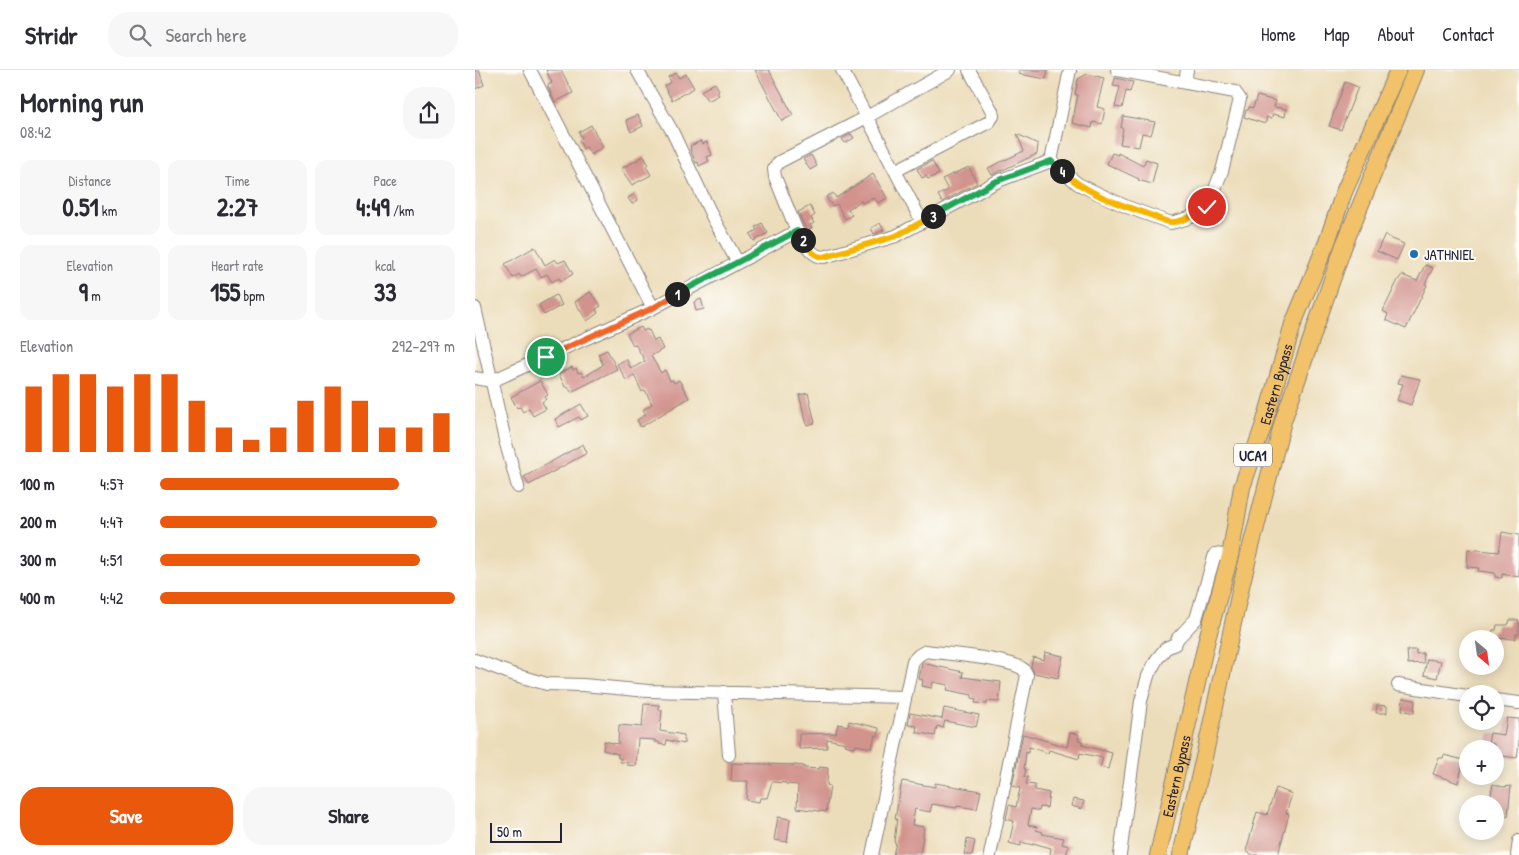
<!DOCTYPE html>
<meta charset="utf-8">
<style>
:root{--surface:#fff;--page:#f7f7f7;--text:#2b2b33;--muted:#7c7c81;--line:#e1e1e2;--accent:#ea580c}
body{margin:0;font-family:"Patrick Hand",sans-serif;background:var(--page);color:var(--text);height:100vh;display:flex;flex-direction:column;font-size:19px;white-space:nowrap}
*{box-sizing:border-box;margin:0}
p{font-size:16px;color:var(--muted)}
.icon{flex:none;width:28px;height:28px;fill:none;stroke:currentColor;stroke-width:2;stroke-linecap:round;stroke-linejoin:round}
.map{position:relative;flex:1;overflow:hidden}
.details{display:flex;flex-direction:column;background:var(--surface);width:475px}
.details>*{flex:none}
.needle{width:32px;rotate:151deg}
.controls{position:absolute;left:984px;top:560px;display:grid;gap:10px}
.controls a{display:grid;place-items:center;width:45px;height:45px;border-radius:50%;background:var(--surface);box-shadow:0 2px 12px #0003;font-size:25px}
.scale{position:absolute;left:15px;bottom:12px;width:72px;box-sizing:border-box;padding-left:5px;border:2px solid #22223b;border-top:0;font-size:14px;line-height:18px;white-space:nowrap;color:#22223b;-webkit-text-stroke:4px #fdfcf7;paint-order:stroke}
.pin{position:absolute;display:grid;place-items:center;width:42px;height:42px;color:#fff;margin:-21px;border:2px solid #fff;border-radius:50%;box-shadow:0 1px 5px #0007}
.km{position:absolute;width:25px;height:25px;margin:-12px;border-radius:50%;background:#222;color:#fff;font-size:14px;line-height:25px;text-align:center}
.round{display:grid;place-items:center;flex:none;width:52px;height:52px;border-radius:20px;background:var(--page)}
.summary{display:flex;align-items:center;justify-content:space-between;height:85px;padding:0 20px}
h1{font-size:28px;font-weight:800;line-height:38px}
.figures{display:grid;grid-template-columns:repeat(3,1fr);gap:8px;height:85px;padding:5px 20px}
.figures div{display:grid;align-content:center;border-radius:12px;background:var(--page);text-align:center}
.figures b{font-size:25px;font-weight:800}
.figures small{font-size:14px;font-weight:400}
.figures p{font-size:14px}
.chart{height:140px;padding:10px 20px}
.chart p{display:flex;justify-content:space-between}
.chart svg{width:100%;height:90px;margin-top:5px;stroke:var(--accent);stroke-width:6}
.primary-button{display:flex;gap:10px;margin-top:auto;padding:10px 20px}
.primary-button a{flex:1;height:58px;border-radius:20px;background:var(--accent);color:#fff;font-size:20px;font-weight:800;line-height:58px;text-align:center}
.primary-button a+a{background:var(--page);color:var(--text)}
ul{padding:0 20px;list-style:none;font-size:16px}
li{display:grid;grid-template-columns:80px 60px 1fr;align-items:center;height:38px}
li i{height:12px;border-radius:6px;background:var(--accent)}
header{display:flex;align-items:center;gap:30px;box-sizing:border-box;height:70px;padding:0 25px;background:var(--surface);border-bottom:1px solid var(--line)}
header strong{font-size:24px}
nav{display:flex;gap:28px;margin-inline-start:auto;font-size:18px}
.search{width:350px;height:45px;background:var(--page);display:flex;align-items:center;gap:12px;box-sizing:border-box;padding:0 18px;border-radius:20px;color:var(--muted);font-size:19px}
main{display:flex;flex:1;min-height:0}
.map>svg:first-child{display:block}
</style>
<header>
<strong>Stridr</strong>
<div class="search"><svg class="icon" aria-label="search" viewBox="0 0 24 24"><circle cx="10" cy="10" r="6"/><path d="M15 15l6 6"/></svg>Search here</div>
<nav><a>Home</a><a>Map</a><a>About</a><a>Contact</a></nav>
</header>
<main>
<section class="details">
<div class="summary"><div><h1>Morning run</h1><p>08:42</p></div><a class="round"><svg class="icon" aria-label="share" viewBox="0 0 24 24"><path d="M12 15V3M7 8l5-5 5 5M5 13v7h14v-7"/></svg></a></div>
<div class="figures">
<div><p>Distance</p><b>0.51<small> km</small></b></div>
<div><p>Time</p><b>2:27</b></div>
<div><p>Pace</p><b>4:49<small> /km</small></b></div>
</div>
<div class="figures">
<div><p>Elevation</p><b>9<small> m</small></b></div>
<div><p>Heart rate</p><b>155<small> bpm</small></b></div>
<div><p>kcal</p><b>33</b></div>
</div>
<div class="chart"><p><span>Elevation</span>292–297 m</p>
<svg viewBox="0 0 160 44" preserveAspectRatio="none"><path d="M5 44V12M15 44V6M25 44V6M35 44V12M45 44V6M55 44V6M65 44V19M75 44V32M85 44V38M95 44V32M105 44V19M115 44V12M125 44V19M135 44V32M145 44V32M155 44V25"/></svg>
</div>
<ul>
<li><b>100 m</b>4:57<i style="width:81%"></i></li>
<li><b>200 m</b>4:47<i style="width:94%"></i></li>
<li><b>300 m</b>4:51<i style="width:88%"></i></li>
<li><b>400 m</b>4:42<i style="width:100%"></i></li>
</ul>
<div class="primary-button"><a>Save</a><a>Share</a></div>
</section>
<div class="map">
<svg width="1044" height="785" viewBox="0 0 1044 785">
<rect width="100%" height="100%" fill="#fdfcf7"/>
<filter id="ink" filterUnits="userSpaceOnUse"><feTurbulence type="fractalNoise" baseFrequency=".02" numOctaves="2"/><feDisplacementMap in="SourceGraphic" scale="10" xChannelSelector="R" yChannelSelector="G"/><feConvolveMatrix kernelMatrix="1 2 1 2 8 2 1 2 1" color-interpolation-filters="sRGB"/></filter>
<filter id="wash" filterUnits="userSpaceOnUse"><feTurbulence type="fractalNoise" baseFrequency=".0096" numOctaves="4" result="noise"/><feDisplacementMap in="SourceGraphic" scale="20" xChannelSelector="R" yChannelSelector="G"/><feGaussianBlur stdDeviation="1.12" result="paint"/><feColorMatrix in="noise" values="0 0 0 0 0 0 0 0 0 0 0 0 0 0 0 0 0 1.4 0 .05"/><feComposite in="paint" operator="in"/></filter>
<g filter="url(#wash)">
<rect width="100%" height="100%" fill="#ecddba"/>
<g id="blocks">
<path fill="#d2938d" d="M0 0H4L9 15 0 19Z
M71 0H86L98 23 80 32 73 17V15L77 13Z
M280 0H294L318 45 307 51Z
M544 0H573L571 9 544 4Z
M201 3 204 8 211 4 219 18 197 30 189 16 196 12 193 7Z
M612 4 629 8 622 37 630 39 627 54 618 52 617 58 597 53 603 25 600 24 603 9Z
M640 8 658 12 655 22 651 21 647 38 640 37 645 17 638 16Z
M870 12 883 17 866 60 854 56Z
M240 13 244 20 242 22 244 25 233 31 226 21Z
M782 26 801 31 799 37 811 39 810 47 798 44 796 49 792 47 790 54 769 47 771 40H773L774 37 778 38Z
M163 45 168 56 156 62 151 50Z
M648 46 680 52 676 65 667 63 664 77 645 74 648 59 646 58Z
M116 55 128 77 116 85 111 77 108 79 104 70 107 68 104 62Z
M376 64 379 68 370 73 367 69Z
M542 64 563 74 562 84 517 105 513 98 549 81Z
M226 71 227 74 232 72 237 85 232 87 234 91 224 96 223 92 221 93 215 79H216L215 76Z
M637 83 643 85V83L668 96 671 89 682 93 677 114 663 110 664 109 632 94Z
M336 85 342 96 335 100 328 89Z
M169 86 173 94 171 96 176 105 157 115 146 99Z
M457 91 464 104 453 109 451 106 447 108 442 99Z
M494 97 502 113 467 132 463 125 473 120 467 109Z
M398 104 412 128 403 133 399 128 387 133 386 131 373 139 377 145 370 149 362 134 357 136 351 127 358 123 361 128Z
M160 124 163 130 157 134 153 128Z
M335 136 340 145 336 148 339 153 335 155 337 158 332 161 323 142Z
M287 153 293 163 279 171 275 164 282 160 280 157Z
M405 153 409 160 399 164 396 158Z
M910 164 917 169 929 174 922 190 902 181Z
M60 177 70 195 80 189 83 193 90 190 98 204 86 211 84 208 77 212 72 204 66 207 61 199 46 207 44 204 38 208 30 194Z
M950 195 958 198 950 214 952 215 931 259 911 250 913 244 908 241 923 210 927 205 942 211Z
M115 222 126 236 121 239 123 243 112 251 100 232Z
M81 225 87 235 69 245 64 235Z
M226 229 229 239 221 241 219 232Z
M166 257 168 261 172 259 173 261 174 260 179 271 183 269 188 279 176 286 186 303 190 300 195 311 198 310 199 313 204 310 214 328 166 357 162 350 171 344 168 340 177 334 170 320 167 322 159 305 151 310 142 294 151 289 156 299 170 291 160 274 158 275 152 264Z
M132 280 142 299 96 322 93 316 90 317 84 304 97 297 98 300 101 298 103 303 106 302 109 307 128 295 123 284Z
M926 305 945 309 936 335 922 330 928 314 923 313Z
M65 311 73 325 70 327 71 329 67 332 71 339 58 346 54 338 48 342 45 337 42 338 36 327Z
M333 323 340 353 332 355 324 325Z
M106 334 113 346 106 350 104 347 84 357 80 349Z
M108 374 112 383 54 415 49 407Z
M1027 462 1044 465V507L1027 504V508L1020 507V503L1003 501 1004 498 992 497 993 479 1024 482Z
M1035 550H1043L1044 553V564H1041V569L1017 568 1018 560H1021L1022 555H1033Z
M932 580H941V584L948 583 949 593 933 594Z
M570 582 588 586 583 608 559 603 556 596 558 587 569 590Z
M952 589 966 591 962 608 949 605Z
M447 593 488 602 487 607 526 612 524 632 512 631V634L500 633 501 629 497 628V625L472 620 473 615 458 612 457 618 447 616 448 610 444 609Z
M928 628 940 630 939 643 927 640Z
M169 634 184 635V640H187L185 661 209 665V674L192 670 191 675 184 674V672H180V670L163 669 161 696 152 695V692H145L146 688H143V684L128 680 129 671 143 674 144 655 167 657Z
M902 635 912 636V643H901Z
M469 638 504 645 501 657 470 651 468 658 462 656 460 666 441 662 442 656 433 655 435 643 467 649Z
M1032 648 1044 649V673L1042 688 1020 685V679H1018L1019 674 1013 673 1015 663 1029 665Z
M374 651 404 658 403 666 400 665 397 678 381 675 380 678 370 675 371 673 352 669V678L324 679V664L361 663 363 654 373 656Z
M595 663 604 664 603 670 608 671 607 675 637 683 633 699 625 697 628 688 605 683 604 689 574 680 573 683 554 677 553 683 551 682 549 699H551L549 707H553L551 714 560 715V720L574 723 572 738 565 737 564 741 556 739 553 755 562 757 561 760 568 762 567 764 589 768 587 774 594 776 591 785H575L576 778 558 773V775L546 772V776L534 773 539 751 531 749 534 735 541 737 545 718 537 716 548 664 592 677Z
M969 685 989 690 983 713 958 704 964 688H968Z
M257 693 320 695 329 696V698L344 699V697L353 698 352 715 355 716 351 742 322 738 323 715 311 714V713L297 712 292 728H285L284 732 271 730 273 711H256Z
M427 711 460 717V713L506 721 502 739 482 736V738L457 734 455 742 440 739 437 755 449 757 445 785H418L421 773 419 772 422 749H420Z
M1018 714 1028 717 1036 716 1033 746 1025 745 1026 742H1020V734H1014Z
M801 718 817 724 811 743 814 744 803 785H778L771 781 782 742 792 745Z
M598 729 609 731 607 739 596 736Z
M303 747 315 749 312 772 299 770Z
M492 769 500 771 497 785H489Z"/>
</g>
</g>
<g filter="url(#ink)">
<use href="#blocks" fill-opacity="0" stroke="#87807a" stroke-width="1"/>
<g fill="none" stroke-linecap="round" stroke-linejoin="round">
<defs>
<path id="minor" d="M55 0 178 238
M162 0 197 61 238 148 262 191
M367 0 447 152
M710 13 712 0
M576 91 603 114 652 137 696 153 714 148 732 137 739 121 747 101 765 29 760 22 642 0
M576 91 595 0
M420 101 514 52 518 46 517 41 494 0
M322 161C329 171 336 187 349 187L421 166 523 111 576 91
M0 238 30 370 43 417
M0 308 17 311 178 238 322 161 300 107 299 99 304 92 392 47 475 0
M0 590 37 604 72 614 108 615 173 621 430 627
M923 615 992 626
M249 622 254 685
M1020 630 1044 633
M397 785 438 591 444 585 451 581C471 584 533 588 548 599 550 601 550 602 552 605L515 785
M645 785 666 631 673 606 682 589 691 578 700 574 703 568 721 549 740 484 755 486
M1042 785 1044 771"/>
<g id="major">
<path id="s1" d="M683 785 732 569 755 486 767 417 789 354 818 254 852 172 869 122 923 0"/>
<path d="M706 785 730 683 767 512 808 351 869 175 941 0"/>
</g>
</defs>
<use href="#minor" stroke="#87807a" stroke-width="14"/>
<use href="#major" stroke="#87807a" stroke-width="18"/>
<use href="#minor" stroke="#fff" stroke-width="12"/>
<use href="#major" stroke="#f2c26a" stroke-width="16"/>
</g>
</g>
<g fill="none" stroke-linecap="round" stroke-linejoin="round" filter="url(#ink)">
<defs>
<path id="split-1" d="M71 287 178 238 202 224"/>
<path id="split-2" d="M202 224 322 161 328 170"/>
<path id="split-3" d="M328 170C334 178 338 187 349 187L421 166 458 146"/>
<path id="split-4" d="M458 146 522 111 576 91 587 101"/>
<path id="split-5" d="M587 101C611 124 647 135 678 146 683 148 690 152 696 152 708 153 722 143 732 137"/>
</defs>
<use href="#split-1" stroke="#fff" stroke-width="10"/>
<use href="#split-2" stroke="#fff" stroke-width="10"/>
<use href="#split-3" stroke="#fff" stroke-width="10"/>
<use href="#split-4" stroke="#fff" stroke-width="10"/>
<use href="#split-5" stroke="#fff" stroke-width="10"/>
<use href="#split-1" stroke="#f0652b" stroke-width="6"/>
<use href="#split-2" stroke="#22a559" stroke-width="6"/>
<use href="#split-3" stroke="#f5b400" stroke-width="6"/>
<use href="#split-4" stroke="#22a559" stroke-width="6"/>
<use href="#split-5" stroke="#f5b400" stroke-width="6"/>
</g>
<circle fill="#1f6fb2" stroke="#fdfcf7" stroke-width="2" cx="939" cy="184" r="5"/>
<g text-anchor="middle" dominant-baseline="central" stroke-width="4" stroke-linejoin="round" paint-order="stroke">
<rect fill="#fdfcf7" stroke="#646373" stroke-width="1" x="759" y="373.5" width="38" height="23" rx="4"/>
<g font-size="14" font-weight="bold" fill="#22223b">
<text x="778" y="385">UCA1</text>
</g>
<g font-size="15" fill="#22223b" stroke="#fdfcf7" text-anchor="start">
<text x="949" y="184">JATHNIEL</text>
</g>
<g font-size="15" fill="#22223b" stroke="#fdfcf7">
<text stroke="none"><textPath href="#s1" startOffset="486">Eastern Bypass</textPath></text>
<text stroke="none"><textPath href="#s1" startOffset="81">Eastern Bypass</textPath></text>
</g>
</g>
</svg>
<div class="controls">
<a><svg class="needle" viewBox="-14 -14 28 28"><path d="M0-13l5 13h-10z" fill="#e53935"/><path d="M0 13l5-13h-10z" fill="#7c7c81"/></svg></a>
<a><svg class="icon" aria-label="locate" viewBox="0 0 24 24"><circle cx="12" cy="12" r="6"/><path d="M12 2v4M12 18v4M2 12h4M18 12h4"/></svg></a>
<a>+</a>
<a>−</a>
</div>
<div class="scale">50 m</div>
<div class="pin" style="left:71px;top:287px;background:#1e9e55"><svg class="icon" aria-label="arrive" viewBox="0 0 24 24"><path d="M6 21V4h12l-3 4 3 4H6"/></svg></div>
<div class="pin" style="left:732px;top:137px;background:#d93025"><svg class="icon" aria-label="check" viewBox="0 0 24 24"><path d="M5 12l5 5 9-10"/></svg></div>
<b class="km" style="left:202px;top:224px">1</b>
<b class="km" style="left:328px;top:170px">2</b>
<b class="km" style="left:458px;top:146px">3</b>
<b class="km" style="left:587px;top:101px">4</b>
</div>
</main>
